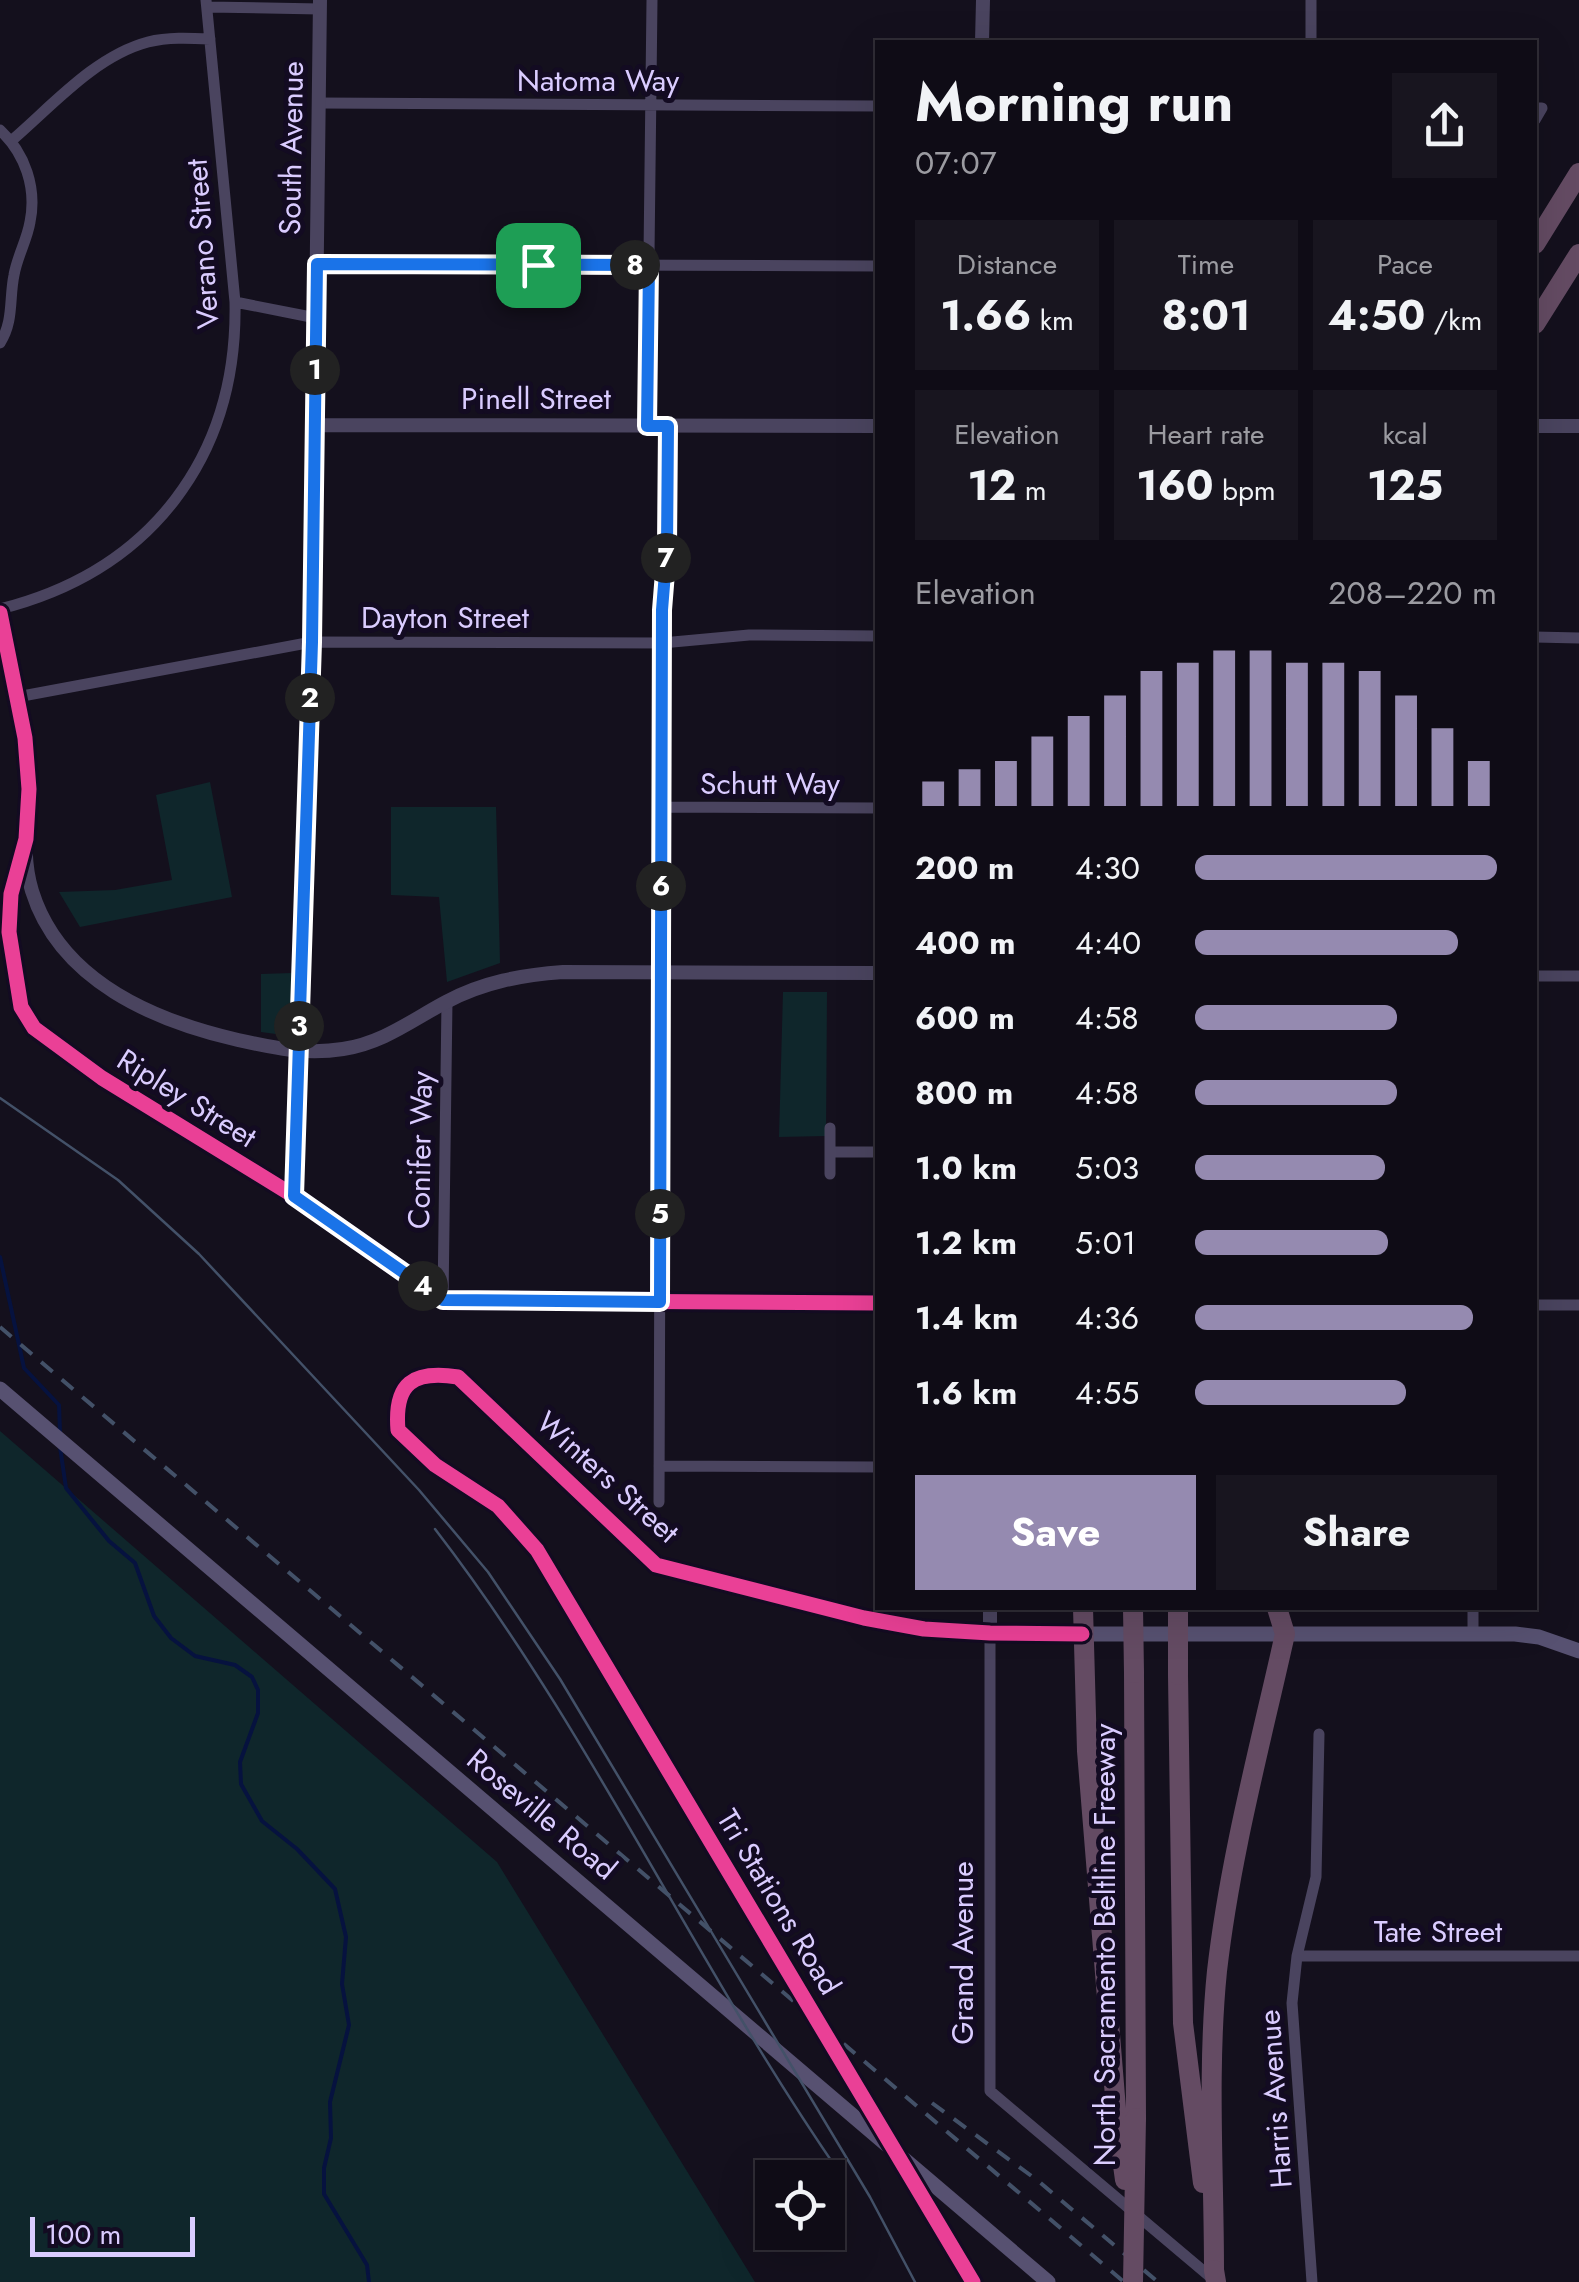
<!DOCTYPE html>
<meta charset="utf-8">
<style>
:root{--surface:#0f0c16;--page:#18151f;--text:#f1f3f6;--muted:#9b9ba1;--line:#2f2c35;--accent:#958ab0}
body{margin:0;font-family:Jost,sans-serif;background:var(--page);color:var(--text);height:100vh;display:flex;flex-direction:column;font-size:38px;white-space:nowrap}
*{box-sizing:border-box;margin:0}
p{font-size:32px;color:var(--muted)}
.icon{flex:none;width:55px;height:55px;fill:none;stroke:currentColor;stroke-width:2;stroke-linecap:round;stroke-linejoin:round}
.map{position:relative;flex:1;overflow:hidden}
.drawer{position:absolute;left:875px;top:40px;width:662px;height:1570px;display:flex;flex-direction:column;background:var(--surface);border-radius:0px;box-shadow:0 10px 40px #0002,0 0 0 2px var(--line)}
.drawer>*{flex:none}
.fabs{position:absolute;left:755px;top:2160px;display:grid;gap:20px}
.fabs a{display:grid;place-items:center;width:90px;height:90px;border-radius:0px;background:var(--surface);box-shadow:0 10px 40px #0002,0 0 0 2px var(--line);font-size:50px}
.scale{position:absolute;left:30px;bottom:25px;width:165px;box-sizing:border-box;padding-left:10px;border:5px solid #daccff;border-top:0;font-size:28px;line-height:35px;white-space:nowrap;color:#daccff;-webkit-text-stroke:8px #130b22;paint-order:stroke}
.pin{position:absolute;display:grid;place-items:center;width:85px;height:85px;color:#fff;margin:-42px;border-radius:20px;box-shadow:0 5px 15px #0006}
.km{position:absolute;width:50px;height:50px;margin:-25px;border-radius:50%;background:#222;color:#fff;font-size:28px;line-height:50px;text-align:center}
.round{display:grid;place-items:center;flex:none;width:105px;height:105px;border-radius:0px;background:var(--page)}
.overview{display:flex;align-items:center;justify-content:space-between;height:170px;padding:0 40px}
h1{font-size:55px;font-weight:700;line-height:75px}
.stats{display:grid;grid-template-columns:repeat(3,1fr);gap:15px;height:170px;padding:10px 40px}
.stats div{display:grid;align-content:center;border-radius:0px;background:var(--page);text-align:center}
.stats b{font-size:42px;font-weight:700}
.stats small{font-size:28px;font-weight:400}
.stats p{font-size:28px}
.chart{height:280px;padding:20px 40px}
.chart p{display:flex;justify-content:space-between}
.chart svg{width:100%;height:180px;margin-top:10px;stroke:var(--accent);stroke-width:6}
.primary-button{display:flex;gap:20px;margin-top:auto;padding:20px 40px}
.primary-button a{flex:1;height:115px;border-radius:0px;background:var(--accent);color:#fff;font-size:40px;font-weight:700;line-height:115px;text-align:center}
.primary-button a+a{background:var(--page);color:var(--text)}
ul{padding:0 40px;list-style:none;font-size:32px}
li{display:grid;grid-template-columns:160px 120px 1fr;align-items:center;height:75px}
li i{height:25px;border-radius:12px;background:var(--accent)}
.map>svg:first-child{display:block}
</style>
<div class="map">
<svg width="1579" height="2282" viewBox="0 0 1579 2282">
<rect width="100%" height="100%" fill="#14101d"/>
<path fill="#0f262b" d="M210 782 232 897 80 927 59 892 115 890 172 880 156 795Z
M391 807H496L500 963 447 982 439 897 391 895Z
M292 973 290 1028 283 1035 261 1032V974Z
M783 992H827L826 1136 779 1137Z
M0 1431 497 1862 755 2282H0Z"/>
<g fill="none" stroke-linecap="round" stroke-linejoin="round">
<path stroke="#06123f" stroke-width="4" d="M0 1257 24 1368 59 1405 60 1432
M60 1447 66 1488 109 1541 135 1563 154 1616 171 1638 195 1656 235 1665 252 1677 258 1690V1713L240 1762 241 1784 262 1821 297 1849 335 1889 346 1937 342 1984 349 2025 330 2102 331 2138 324 2168V2194L367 2265 369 2282"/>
<path stroke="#4a445f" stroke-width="11" d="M207 7 320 9
M1311 42V0
M319 103 878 106
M1535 108H1542L1535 120
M0 130C25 153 37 188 30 222 27 240 17 257 14 275 9 299 14 321 0 343
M11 141C52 106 95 56 148 42 168 37 189 38 210 39
M317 264 878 266
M235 302 316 318
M647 426 652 0
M0 609C151 571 238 457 235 302L206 0
M1535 637 1579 638
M17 697 312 642 662 643 749 635 878 636
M662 807 878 808
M23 850 11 894 9 932 21 1007 34 1028 102 1078 294 1196 443 1300 878 1303
M1535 976H1579
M830 1152H878
M830 1174V1128
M294 1196 299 1051
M443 1300 447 1001
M1535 1305H1579
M659 1466 878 1467
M659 1502 662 610 667 548 668 426
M537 1550 498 1506 435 1465 398 1430C394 1383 413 1370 458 1377L656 1565 864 1618 924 1629 990 1633V2091L1214 2280
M1473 1634V1608
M1297 1956H1579
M1312 2282 1292 2003 1297 1956 1316 1877 1319 1734"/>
<path stroke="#4a445f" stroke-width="14" d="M982 42 983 0
M314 425 878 426
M1535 426H1579
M0 613C10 662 25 713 28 763 30 805 19 850 32 891 60 981 155 1021 238 1040 274 1048 306 1055 343 1049 383 1043 412 1020 446 1002 483 982 522 975 563 972L878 973
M299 1051 312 642 320 0
M990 1608V1633L1082 1634"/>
<path stroke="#575171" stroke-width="15" d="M0 1389 1048 2282
M1082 1634H1515L1539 1637 1579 1651"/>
<path stroke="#644b63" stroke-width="20" d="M1535 244 1579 173
M1535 324 1579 254
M1083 1608 1087 1751 1117 2121
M1134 1673 1136 2118
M1178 1675 1183 2023 1203 2183
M1214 2270C1214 2171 1207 2070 1217 1971 1230 1857 1260 1746 1285 1634L1277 1608"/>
<path stroke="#435168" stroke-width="2.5" d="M0 1098 118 1180 199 1254 419 1490 488 1572 560 1679 870 2197 915 2282
M435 1529C590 1730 695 1964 839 2172"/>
<path stroke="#435168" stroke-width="4" stroke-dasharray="15 12" stroke-linecap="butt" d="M0 1327 1124 2282
M932 2103 1037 2180 1158 2282"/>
<path stroke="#4a445f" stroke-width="11" d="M537 1550 973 2282"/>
<path stroke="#644b63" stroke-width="20" d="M1133 1608 1134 1673
M1178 1608V1675
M1117 2121 1125 2180
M1214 2270 1216 2282
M1133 2282 1136 2118"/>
<defs>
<path id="cycleway" d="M0 613 25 738 29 789 26 839 11 894 9 932 21 1007 34 1028 102 1078 294 1196 443 1300 878 1303
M973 2282 537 1550 498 1506 435 1465 398 1430C394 1383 413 1370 458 1377L656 1565 864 1618 924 1629 990 1633 1082 1634"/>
</defs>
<use href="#cycleway" stroke="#130b22" stroke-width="21"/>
<use href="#cycleway" stroke="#ea4096" stroke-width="15"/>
</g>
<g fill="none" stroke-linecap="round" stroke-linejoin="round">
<defs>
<path id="route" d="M317 264 649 265 647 426H668L667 548 662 610 660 1302 443 1300 294 1196 312 642Z"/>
</defs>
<use href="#route" stroke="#fff" stroke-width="20"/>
<use href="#route" stroke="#1a73e8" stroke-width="12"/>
</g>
<g text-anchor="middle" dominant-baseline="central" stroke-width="10" stroke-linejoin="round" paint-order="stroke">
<g font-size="30" fill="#daccff" stroke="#130b22">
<text x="598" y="80">Natoma Way</text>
<text transform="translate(291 148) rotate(-89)">South Avenue</text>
<text transform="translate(202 244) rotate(-94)">Verano Street</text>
<text x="536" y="398">Pinell Street</text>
<text x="445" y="617">Dayton Street</text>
<text x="770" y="783">Schutt Way</text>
<text transform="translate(187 1098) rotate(32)">Ripley Street</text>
<text transform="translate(420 1150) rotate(-89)">Conifer Way</text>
<text transform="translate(608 1477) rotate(42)">Winters Street</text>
<text transform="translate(542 1814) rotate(40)">Roseville Road</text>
<text transform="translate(779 1902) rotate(59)">Tri Stations Road</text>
<text x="1438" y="1931">Tate Street</text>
<text transform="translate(1104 1945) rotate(-90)">North Sacramento Beltline Freeway</text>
<text transform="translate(962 1953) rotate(-90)">Grand Avenue</text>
<text transform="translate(1275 2099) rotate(-94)">Harris Avenue</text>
</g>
</g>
</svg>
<div class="fabs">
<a><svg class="icon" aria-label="locate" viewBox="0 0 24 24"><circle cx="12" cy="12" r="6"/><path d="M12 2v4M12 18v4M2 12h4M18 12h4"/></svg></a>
</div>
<div class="scale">100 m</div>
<div class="pin" style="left:538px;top:265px;background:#1e9e55"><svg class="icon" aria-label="arrive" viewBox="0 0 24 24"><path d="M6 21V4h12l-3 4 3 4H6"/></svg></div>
<b class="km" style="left:315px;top:370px">1</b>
<b class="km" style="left:310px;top:698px">2</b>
<b class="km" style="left:299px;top:1026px">3</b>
<b class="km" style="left:423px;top:1286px">4</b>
<b class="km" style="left:660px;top:1214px">5</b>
<b class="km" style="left:661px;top:886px">6</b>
<b class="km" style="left:666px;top:558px">7</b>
<b class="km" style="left:635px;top:265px">8</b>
<section class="drawer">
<div class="overview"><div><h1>Morning run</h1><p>07:07</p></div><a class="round"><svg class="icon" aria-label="share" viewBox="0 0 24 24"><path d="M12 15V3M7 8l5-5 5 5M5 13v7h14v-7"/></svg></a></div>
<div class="stats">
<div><p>Distance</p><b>1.66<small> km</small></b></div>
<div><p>Time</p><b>8:01</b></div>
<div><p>Pace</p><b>4:50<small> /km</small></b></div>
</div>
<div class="stats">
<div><p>Elevation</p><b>12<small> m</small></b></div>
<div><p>Heart rate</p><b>160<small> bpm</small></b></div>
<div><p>kcal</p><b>125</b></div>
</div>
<div class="chart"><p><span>Elevation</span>208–220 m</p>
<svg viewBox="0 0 160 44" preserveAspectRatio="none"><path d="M5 44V38M15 44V35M25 44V33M35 44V27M45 44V22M55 44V17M65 44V11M75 44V9M85 44V6M95 44V6M105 44V9M115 44V9M125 44V11M135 44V17M145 44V25M155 44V33"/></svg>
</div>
<ul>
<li><b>200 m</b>4:30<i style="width:100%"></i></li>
<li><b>400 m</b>4:40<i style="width:87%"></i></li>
<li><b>600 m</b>4:58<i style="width:67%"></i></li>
<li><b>800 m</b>4:58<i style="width:67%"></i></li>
<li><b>1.0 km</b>5:03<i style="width:63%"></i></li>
<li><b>1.2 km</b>5:01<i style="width:64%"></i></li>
<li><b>1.4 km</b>4:36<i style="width:92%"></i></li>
<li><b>1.6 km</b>4:55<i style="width:70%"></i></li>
</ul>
<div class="primary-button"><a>Save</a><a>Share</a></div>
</section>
</div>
